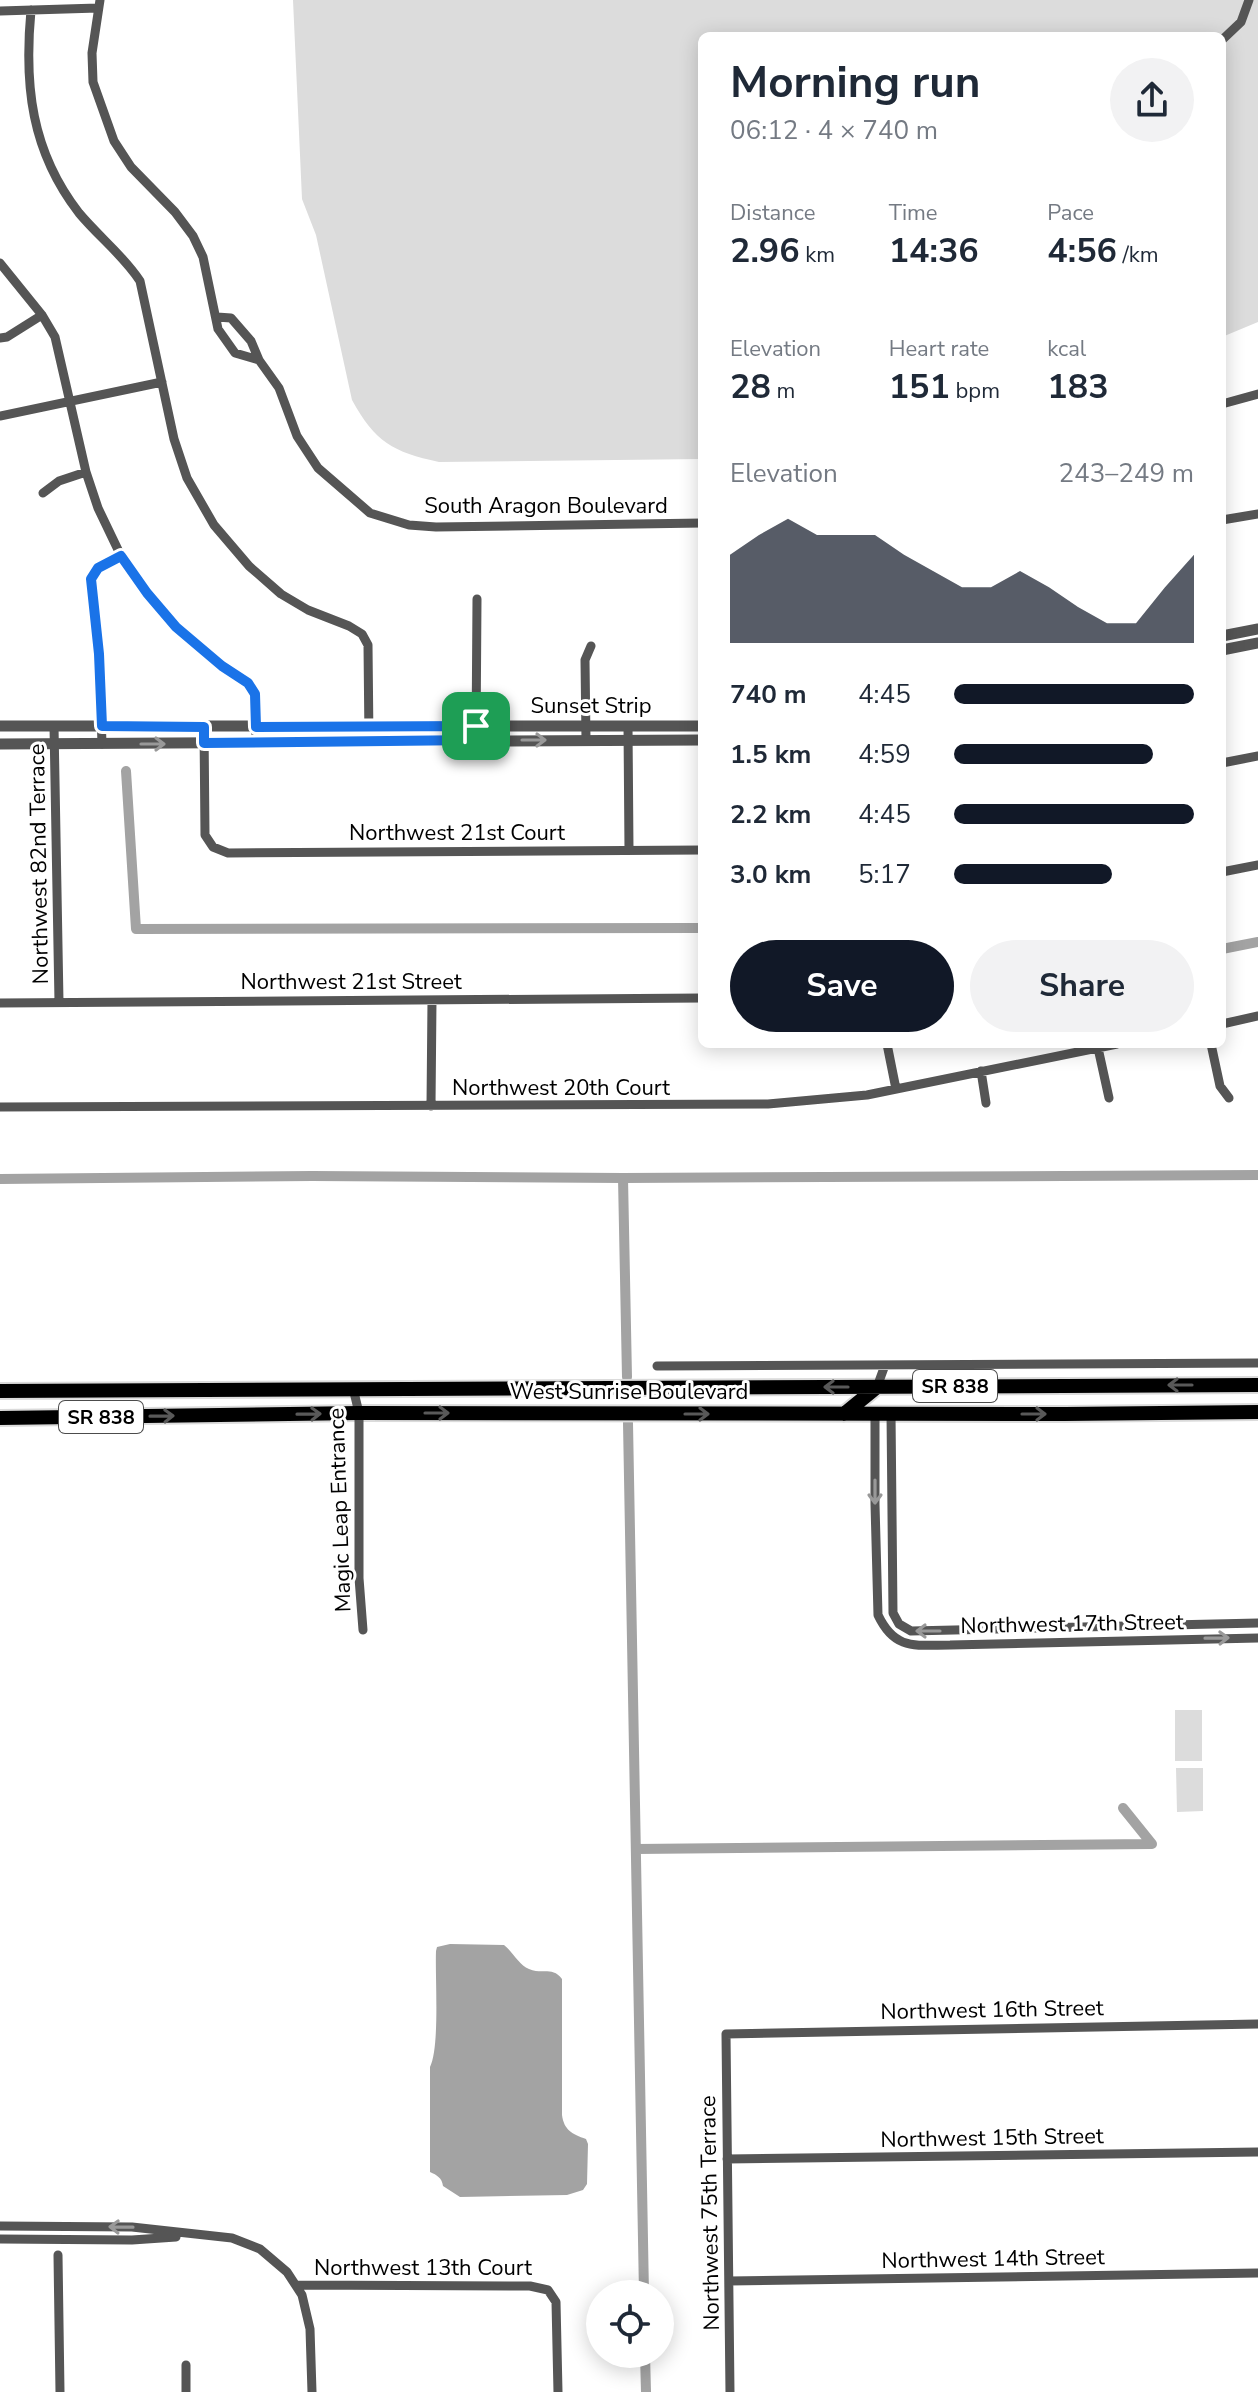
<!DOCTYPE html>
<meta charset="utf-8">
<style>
:root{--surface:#fff;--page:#f2f2f3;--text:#1f2937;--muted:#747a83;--accent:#111827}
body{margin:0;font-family:"Nunito Sans",sans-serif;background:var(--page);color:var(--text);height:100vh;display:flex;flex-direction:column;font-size:30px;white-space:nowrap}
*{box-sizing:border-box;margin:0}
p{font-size:26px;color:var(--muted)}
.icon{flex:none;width:44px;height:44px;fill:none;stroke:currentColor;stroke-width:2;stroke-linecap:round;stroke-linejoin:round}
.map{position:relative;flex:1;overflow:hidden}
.side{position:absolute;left:698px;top:32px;width:528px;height:1016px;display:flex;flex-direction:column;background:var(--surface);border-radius:12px;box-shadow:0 4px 20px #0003}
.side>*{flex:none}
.tools{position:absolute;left:586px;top:2280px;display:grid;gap:16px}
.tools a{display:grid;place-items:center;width:88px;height:88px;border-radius:50%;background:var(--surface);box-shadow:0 4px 20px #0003;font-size:40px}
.pin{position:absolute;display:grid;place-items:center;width:68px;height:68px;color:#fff;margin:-34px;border-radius:16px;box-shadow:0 4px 12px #0006}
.round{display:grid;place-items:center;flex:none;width:84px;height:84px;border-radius:42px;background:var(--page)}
.summary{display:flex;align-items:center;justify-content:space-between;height:136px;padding:0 32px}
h1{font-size:44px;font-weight:700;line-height:60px}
.figures{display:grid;grid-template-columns:repeat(3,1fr);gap:12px;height:136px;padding:8px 32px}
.figures div{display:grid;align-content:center}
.figures b{font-size:34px;font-weight:700}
.figures small{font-size:22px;font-weight:400}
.figures p{font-size:22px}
.chart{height:224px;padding:16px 32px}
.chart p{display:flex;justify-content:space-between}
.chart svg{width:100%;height:144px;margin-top:8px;fill:var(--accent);opacity:.7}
.cta{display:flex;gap:16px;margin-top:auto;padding:16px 32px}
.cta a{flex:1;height:92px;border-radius:48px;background:var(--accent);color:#fff;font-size:32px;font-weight:700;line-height:92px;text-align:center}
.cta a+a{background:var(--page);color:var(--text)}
ul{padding:0 32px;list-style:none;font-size:26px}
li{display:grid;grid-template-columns:128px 96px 1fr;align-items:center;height:60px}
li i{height:20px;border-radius:10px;background:var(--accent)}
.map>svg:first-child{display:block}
</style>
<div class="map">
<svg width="1258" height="2392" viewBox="0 0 1258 2392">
<rect width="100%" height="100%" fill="#fff"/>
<path fill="#dcdcdc" d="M293 0H1258V322L1222 337V36H702V459L439 462C393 452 375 442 352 400L316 235 302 199Z
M1175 1710H1202V1761H1175Z
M1176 1768H1203V1811L1177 1812Z"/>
<path fill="#a3a3a3" d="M450 1944 504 1945C513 1952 519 1965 529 1969 542 1975 552 1966 562 1979V2115C564 2130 572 2134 586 2139L588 2144 587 2184 583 2190 567 2195 460 2197 443 2186C442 2178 437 2175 430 2172V2067C440 2047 435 1977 436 1951L437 1947Z"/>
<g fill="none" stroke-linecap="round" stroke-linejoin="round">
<path stroke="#a3a3a3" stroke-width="10" d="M126 771 136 929 702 928
M1222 949 1258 942
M623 1178 627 1377
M0 1179 312 1176 623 1178 1258 1175
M628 1423 644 2294
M636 1849 1152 1844 1123 1808
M645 2354 646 2392"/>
<defs>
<path id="trunk" d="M0 1391 1258 1385
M844 1414 877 1387
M0 1418 359 1413 1065 1414 1258 1412"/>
</defs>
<use href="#trunk" stroke="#dbdbdb" stroke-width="18"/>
<path stroke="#555" stroke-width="9" d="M100 0 92 53 93 82 114 141 131 167 175 212 193 236 203 257 218 329 235 353 259 360
M31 10C24 85 31 151 79 213 99 237 123 255 140 281L174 439 187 478 214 525 249 566 281 594 308 610 349 626 362 634 368 645 369 741
M0 11 98 8
M1222 40 1241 22 1249 0
M0 263 42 315 55 337 86 472 98 508 121 556 147 593 176 627 222 666 248 683 255 694 256 743
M217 317 231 318 251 341 259 360 279 388 297 436 318 468 370 513 409 525 436 527 702 523
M0 338 7 337 42 315
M1222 404 1258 394
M0 416 162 382
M43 493 59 481 86 472
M1222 520 1258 514
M54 726 59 1002
M628 726 629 850
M204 727 205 835 213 847 228 853 702 850
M476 740 477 599
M586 740 585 660 591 646
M102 744 99 654 91 579 98 568 121 556
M1222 763 1258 756
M1222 872 1258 865
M0 1003 702 998
M1222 1024 1258 1016
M887 1044 896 1089
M1211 1044 1220 1086 1229 1098
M1098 1048 1109 1098
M981 1071 986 1103
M431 1106 432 1000
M0 1107 768 1104 867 1095 1117 1044
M657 1366 1258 1363
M877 1387 885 1365
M353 1388 359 1413V1578L363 1630
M891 1413 893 1613 899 1624 911 1631 1258 1623
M875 1414V1504L878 1615C895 1651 916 1645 950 1645L1258 1638
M727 2159 1258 2152
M0 2226 132 2227 232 2238 260 2249 287 2272 302 2295 310 2329 312 2392
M0 2239 132 2240 176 2237
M58 2255 60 2392
M729 2281 1258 2273
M296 2285 530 2286 548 2290 556 2302 558 2392
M186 2365V2392
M730 2392 726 2034 1258 2024"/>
<path stroke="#555" stroke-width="11" d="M1222 636 1258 629
M1222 650 1258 643
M0 726H702
M0 744 702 740"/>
<use href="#trunk" stroke="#000" stroke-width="14"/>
</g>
<defs><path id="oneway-shaft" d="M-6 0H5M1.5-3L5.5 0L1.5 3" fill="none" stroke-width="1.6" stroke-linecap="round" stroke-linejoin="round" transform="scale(2)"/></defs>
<g stroke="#999">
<use href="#oneway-shaft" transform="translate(534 740)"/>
<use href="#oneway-shaft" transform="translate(153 744)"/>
<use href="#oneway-shaft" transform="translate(875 1492) rotate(90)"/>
<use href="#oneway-shaft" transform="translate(928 1631) rotate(180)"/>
<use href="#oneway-shaft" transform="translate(1217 1638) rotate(-1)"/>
<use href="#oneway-shaft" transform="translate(121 2227) rotate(-179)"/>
</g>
<g stroke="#595959">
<use href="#oneway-shaft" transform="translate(1180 1385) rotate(180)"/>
<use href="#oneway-shaft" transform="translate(836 1387) rotate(180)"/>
<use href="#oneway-shaft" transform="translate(437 1413)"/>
<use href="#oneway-shaft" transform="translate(309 1414) rotate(-1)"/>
<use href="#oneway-shaft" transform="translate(697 1414)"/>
<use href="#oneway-shaft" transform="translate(1034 1414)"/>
<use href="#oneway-shaft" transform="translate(162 1416) rotate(-1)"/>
</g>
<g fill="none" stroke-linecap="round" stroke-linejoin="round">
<defs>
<path id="route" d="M121 556 147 593 176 627 222 666 248 683 255 694 256 727 476 726V740L204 743V727L102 726 99 654 91 579 98 568Z"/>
</defs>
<use href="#route" stroke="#fff" stroke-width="16"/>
<use href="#route" stroke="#1a73e8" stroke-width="10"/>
</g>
<g text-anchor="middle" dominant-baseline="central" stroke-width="6" stroke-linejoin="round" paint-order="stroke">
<g fill="#fff" stroke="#4c4c4c" stroke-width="2">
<rect x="913" y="1370" width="84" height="32" rx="6"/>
<rect x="59" y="1401" width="84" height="32" rx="6"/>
</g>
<g font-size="20" font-weight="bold" fill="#000">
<text x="955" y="1386">SR 838</text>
<text x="101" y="1417">SR 838</text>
</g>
<g font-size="22" fill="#000" stroke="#fff">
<text x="546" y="506">South Aragon Boulevard</text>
<text x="591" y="706">Sunset Strip</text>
<text x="457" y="833">Northwest 21st Court</text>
<text transform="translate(39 864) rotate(-91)">Northwest 82nd Terrace</text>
<text x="351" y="982">Northwest 21st Street</text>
<text x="561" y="1088">Northwest 20th Court</text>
<text x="629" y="1392">West Sunrise Boulevard</text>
<text transform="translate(340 1510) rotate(-92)">Magic Leap Entrance</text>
<text transform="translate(1072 1624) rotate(-1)">Northwest 17th Street</text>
<text transform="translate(992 2010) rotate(-1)">Northwest 16th Street</text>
<text transform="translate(992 2138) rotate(-1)">Northwest 15th Street</text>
<text transform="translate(710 2213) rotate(-91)">Northwest 75th Terrace</text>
<text transform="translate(993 2259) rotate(-1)">Northwest 14th Street</text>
<text x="423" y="2268">Northwest 13th Court</text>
</g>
</g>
</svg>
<div class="tools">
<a><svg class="icon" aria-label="locate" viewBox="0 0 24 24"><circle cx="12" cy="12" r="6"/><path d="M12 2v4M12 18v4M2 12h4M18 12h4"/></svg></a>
</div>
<div class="pin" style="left:476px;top:726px;background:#1e9e55"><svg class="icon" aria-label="arrive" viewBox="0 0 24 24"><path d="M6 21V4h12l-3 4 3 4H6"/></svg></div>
<section class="side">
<div class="summary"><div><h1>Morning run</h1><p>06:12 · 4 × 740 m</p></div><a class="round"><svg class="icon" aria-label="share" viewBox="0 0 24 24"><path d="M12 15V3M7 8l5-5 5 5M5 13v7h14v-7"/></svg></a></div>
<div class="figures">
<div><p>Distance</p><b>2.96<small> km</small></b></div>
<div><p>Time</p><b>14:36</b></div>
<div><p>Pace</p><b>4:56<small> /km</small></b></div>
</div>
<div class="figures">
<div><p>Elevation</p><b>28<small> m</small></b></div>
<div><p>Heart rate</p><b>151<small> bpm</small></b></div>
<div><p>kcal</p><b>183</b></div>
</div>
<div class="chart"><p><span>Elevation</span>243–249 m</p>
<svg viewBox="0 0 160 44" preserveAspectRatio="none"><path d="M0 44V17L10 11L20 6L30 11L40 11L50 11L60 17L70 22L80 27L90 27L100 22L110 27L120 33L130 38L140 38L150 27L160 17V44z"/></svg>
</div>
<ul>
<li><b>740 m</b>4:45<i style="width:100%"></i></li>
<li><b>1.5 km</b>4:59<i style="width:83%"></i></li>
<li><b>2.2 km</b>4:45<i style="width:100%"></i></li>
<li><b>3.0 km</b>5:17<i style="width:66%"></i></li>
</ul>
<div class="cta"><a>Save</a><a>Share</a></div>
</section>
</div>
